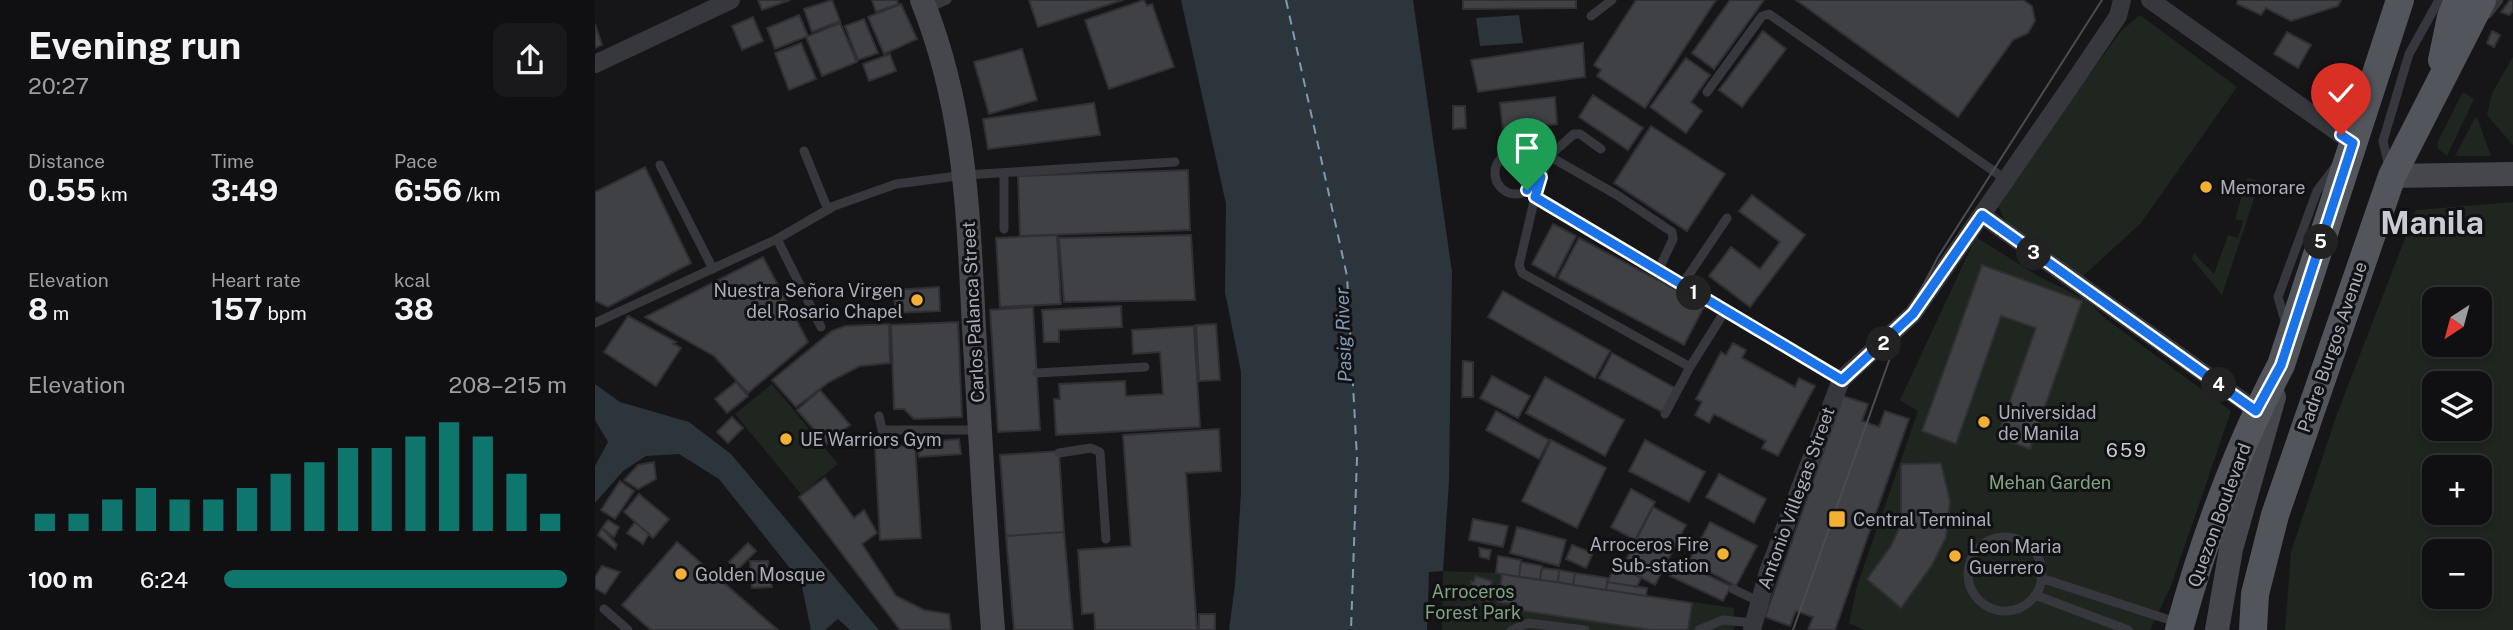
<!DOCTYPE html>
<meta charset="utf-8">
<style>
:root{--surface:#101012;--page:#19191b;--text:#f1f3f6;--muted:#9c9d9f;--line:#303032;--accent:#0f766e}
body{margin:0;font-family:"Public Sans",sans-serif;background:var(--page);color:var(--text);height:100vh;display:flex;flex-direction:column;font-size:26px;white-space:nowrap}
*{box-sizing:border-box;margin:0}
p{font-size:23px;color:var(--muted)}
.icon{flex:none;width:38px;height:38px;fill:none;stroke:currentColor;stroke-width:2;stroke-linecap:round;stroke-linejoin:round}
.map{position:relative;flex:1;overflow:hidden}
.side{display:flex;flex-direction:column;background:var(--surface);width:595px}
.side>*{flex:none}
.needle{width:46px;rotate:216deg}
.fabs{position:absolute;left:1827px;top:287px;display:grid;gap:14px}
.fabs a{display:grid;place-items:center;width:70px;height:70px;border-radius:14px;background:var(--surface);box-shadow:0 4px 10px #0003,0 0 0 2px var(--line);font-size:35px}
.pin{position:absolute;display:grid;place-items:center;width:60px;height:60px;color:#fff;margin:-72px -30px;border-radius:50% 50% 50% 0;rotate:-45deg;box-shadow:0 0 7px #0007}
.pin .icon{rotate:45deg}
.km{position:absolute;width:35px;height:35px;margin:-18px;border-radius:50%;background:#222;color:#fff;font-size:19px;line-height:35px;text-align:center}
.round{display:grid;place-items:center;flex:none;width:74px;height:74px;border-radius:14px;background:var(--page)}
.head{display:flex;align-items:center;justify-content:space-between;height:119px;padding:0 28px}
h1{font-size:38px;font-weight:700;line-height:52px}
.figures{display:grid;grid-template-columns:repeat(3,1fr);gap:10px;height:119px;padding:7px 28px}
.figures div{display:grid;align-content:center}
.figures b{font-size:30px;font-weight:700}
.figures small{font-size:19px;font-weight:400}
.figures p{font-size:19px}
.chart{height:196px;padding:14px 28px}
.chart p{display:flex;justify-content:space-between}
.chart svg{width:100%;height:126px;margin-top:7px;stroke:var(--accent);stroke-width:6}
ul{padding:0 28px;list-style:none;font-size:23px}
li{display:grid;grid-template-columns:112px 84px 1fr;align-items:center;height:52px}
li i{height:18px;border-radius:9px;background:var(--accent)}
main{display:flex;flex:1;min-height:0}
.map>svg:first-child{display:block}
</style>
<main>
<section class="side">
<div class="head"><div><h1>Evening run</h1><p>20:27</p></div><a class="round"><svg class="icon" aria-label="share" viewBox="0 0 24 24"><path d="M12 15V3M7 8l5-5 5 5M5 13v7h14v-7"/></svg></a></div>
<div class="figures">
<div><p>Distance</p><b>0.55<small> km</small></b></div>
<div><p>Time</p><b>3:49</b></div>
<div><p>Pace</p><b>6:56<small> /km</small></b></div>
</div>
<div class="figures">
<div><p>Elevation</p><b>8<small> m</small></b></div>
<div><p>Heart rate</p><b>157<small> bpm</small></b></div>
<div><p>kcal</p><b>38</b></div>
</div>
<div class="chart"><p><span>Elevation</span>208–215 m</p>
<svg viewBox="0 0 160 44" preserveAspectRatio="none"><path d="M5 44V38M15 44V38M25 44V33M35 44V29M45 44V33M55 44V33M65 44V29M75 44V24M85 44V20M95 44V15M105 44V15M115 44V11M125 44V6M135 44V11M145 44V24M155 44V38"/></svg>
</div>
<ul>
<li><b>100 m</b>6:24<i style="width:100%"></i></li>
</ul>
</section>
<div class="map">
<svg width="1918" height="630" viewBox="0 0 1918 630">
<rect width="100%" height="100%" fill="#161618"/>
<path fill="#1e261f" fill-rule="evenodd" d="M1545 15 1642 87 1546 223 1487 277 1411 223 1402 203 1526 31Z
M1918 57V145L1892 115 1897 93Z
M1868 92 1879 99 1852 156 1843 149V141Z
M1882 117 1896 156H1860L1880 118Z
M1652 178 1665 181 1627 295 1597 259 1599 253 1619 274 1633 235 1643 238 1648 221 1640 219Z
M1918 202V630H1690L1696 552 1742 414 1821 210ZM1839 299H1885V345H1839ZM1839 383H1885V429H1839ZM1885 467V513H1839V467ZM1885 551V597H1839V551Z
M1381 237 1443 276 1491 300 1511 319 1636 411 1576 586 1555 630H1269L1254 623 1262 586 1323 411 1305 400Z
M177 384 243 464 206 494 140 414Z
M848 571 901 573 1139 608V630H847Z"/>
<path fill="#2c353c" d="M586 0H818L857 272 854 481 848 571 834 572 832 630H634L640 585 646 493V372L630 292 631 204Z
M924 15 928 43 885 46 881 18Z
M0 384 25 402 94 422 136 454 284 630H255L243 619 230 630H216L206 582 124 479 84 454 51 456 28 471 0 503V466L13 442 0 420Z"/>
<g fill="none" stroke-linecap="round" stroke-linejoin="round">
<path stroke="#7f9bb3" stroke-width="2" stroke-dasharray="9 7" stroke-linecap="butt" d="M691 0 752 276 762 458 756 630"/>
</g>
<path fill="#404145" stroke="#303034" stroke-width="2" d="M163 0H195L167 10Z
M237 0 245 21 217 32 209 9Z
M277 0H302L303 4 281 12Z
M434 0H528L443 27Z
M549 0 552 6 557 4 579 67 514 89 490 20Z
M868 0H981V8L868 9Z
M1041 0H1121L1050 108 1002 76 1006 70 999 65Z
M1135 0H1169L1119 69 1097 53Z
M1201 0H1428L1437 6 1440 21 1433 33 1418 40 1363 117Z
M1643 0H1746L1743 6 1696 21 1671 8 1666 15 1642 4Z
M1915 0H1918V11L1914 15 1906 12Z
M306 4 322 39 289 54 273 17Z
M204 15 213 36 180 49 172 28Z
M158 17 168 41 147 50 137 26Z
M269 19 283 53 263 60 250 26Z
M245 23 262 62 227 76 211 37Z
M0 24 7 45 0 48Z
M1168 31 1191 49 1147 107 1124 90Z
M1897 31 1905 35 1899 47 1892 43Z
M1692 32 1716 45 1703 68 1679 54Z
M206 43 221 79 194 90 180 53Z
M988 43 990 77 883 92 876 60Z
M427 49 442 100 394 114 379 62Z
M295 54 301 71 274 81 268 64Z
M1091 58 1115 75 1096 102 1107 111 1091 133 1055 107Z
M998 95 1048 128 1033 150 984 117Z
M960 97 962 124 908 130 905 103Z
M499 103 505 135 393 149 388 119Z
M858 106H870L871 128 858 129Z
M1056 126 1130 174 1092 231 1019 183Z
M50 167 96 263 13 307 0 301V192Z
M593 170 595 230 425 236 423 176Z
M1157 195 1210 235 1155 307 1114 276 1136 247 1165 269 1185 242 1144 211Z
M958 224 981 236 960 277 937 264Z
M462 235 466 304 405 307 401 238Z
M596 235 600 300 469 302 464 238Z
M984 238 1110 305 1089 345 963 278Z
M168 257 213 342 153 393 119 356 50 317Z
M1387 265 1487 301 1435 449 1402 437 1441 328 1406 316 1361 444 1327 431Z
M344 287 345 311 300 313 299 290Z
M908 291 1015 351 1000 378 893 317Z
M526 306 527 327 464 330V342H449L447 310Z
M438 307 445 430 403 432 395 310Z
M33 316 81 342 78 344 86 348 61 386 9 352Z
M363 322 367 417 319 419 309 409H299L296 325Z
M294 324 295 363 265 366 234 382 201 407 177 380 237 331 250 326Z
M621 324 625 380 604 381 601 325Z
M599 326 605 427 461 435 459 399H465L464 384 530 381 531 396 568 394 565 352 538 354 537 330Z
M1138 343 1151 350 1147 358 1200 387 1204 378 1220 386 1183 456 1167 448 1171 441 1119 414 1114 423 1100 415 1107 402 1101 399 1126 352 1131 355Z
M1017 353 1080 388 1067 412 1004 378Z
M868 361 878 362V397H867Z
M897 376 935 396 923 418 885 398Z
M950 377 1029 420 1010 456 931 413Z
M141 382 153 396 132 413 120 399Z
M225 390 255 425 232 444 202 410Z
M1248 396 1273 404 1267 421 1284 427 1290 411 1314 419 1240 630H1213L1218 617 1201 611 1195 626 1170 617Z
M901 411 954 440 944 459 891 430Z
M137 417 148 428 133 443 122 432Z
M624 429 626 471 591 473 602 630H500L499 613 487 614 483 550 536 546 528 435Z
M364 439 366 454 324 457 322 443Z
M956 440 1011 468 982 528 927 501Z
M1050 440 1110 472 1094 502 1034 471Z
M320 445 326 538 285 540 280 447Z
M464 451 469 532 411 536 405 455Z
M59 462 61 479 43 489 29 480 43 465Z
M1346 463 1355 501 1351 537 1337 565 1306 608 1272 579 1296 546 1306 524V464Z
M1124 474 1171 499 1159 523 1111 497Z
M230 478 259 518 269 510 282 533 267 544 301 596 329 610 354 614 356 630H305L204 497Z
M25 481 39 491 20 519 6 510Z
M1036 489 1060 502 1040 540 1016 527Z
M44 494 74 519 58 538 29 512Z
M1058 507 1091 525 1060 585 1027 568Z
M878 519 913 526 908 547 874 540Z
M13 520 24 527 19 537 7 528Z
M40 522 54 534 48 544 32 533Z
M1115 522 1162 546 1141 586 1094 561Z
M922 527 971 540 964 566 915 553Z
M7 528 22 545 20 549 3 535Z
M469 532 478 630H419L411 536Z
M82 542 183 630H56L27 605Z
M153 543 161 551 142 570 134 562Z
M977 545 998 553 991 568 971 559Z
M884 548 896 550 894 559 885 557Z
M903 556 926 560 924 577 901 573Z
M155 561H173L177 587 157 588Z
M1082 561 1136 586 1128 601 1075 576Z
M926 562 947 566 945 580 924 577Z
M1021 565 1046 578 1042 587 1012 582Z
M7 566 25 572 10 594 0 588V577Z
M947 568 964 570 963 582 945 580Z
M964 570 980 573 978 585 963 582Z
M980 573 1013 578 1011 590 978 585Z
M907 574 1097 603 1093 630H1056L923 610V605L903 602Z
M880 576 897 581 894 601 877 598 876 581 879 582Z
M1012 582 1052 588 1051 596 1011 590Z
M604 614H620V630H604Z"/>
<g fill="none" stroke-linecap="round" stroke-linejoin="round">
<path stroke="#37383d" stroke-width="9" d="M332 9 352 0
M1893 14 1904 0
M996 16 1017 0
M1112 92 1167 16 1174 14 1410 179
M1006 149 985 134H979L954 156 940 197 924 265 927 273 1095 367 1130 311
M209 151 233 210
M900 173a21 21 0 1 1 42 0a21 21 0 1 1-42 0Z
M954 156 1022 195 1077 232 1078 239 1063 271
M65 165 118 269
M1794 167 1788 141 1814 54 1844 0
M409 174V229
M940 197 1246 380
M182 239 226 327
M1087 285 1132 218
M0 323 182 239 239 206 301 184 370 175 580 162
M1691 324 1683 297 1722 191 1740 167
M442 373 550 367
M1070 414 1095 367
M284 416 287 430H382
M464 453 496 448 505 452 511 539
M1373 574a37 37 0 1 1 74 0a37 37 0 1 1-74 0Z
M1446 578 1584 623
M1138 589 1163 601
M1440 595 1533 630
M9 609 33 630
M917 630 933 623 990 630
M1104 630 1128 620 1158 623"/>
<path stroke="#37383d" stroke-width="18" d="M1555 0 1758 143
M0 64 136 0
M1387 215 1662 411
M1157 630 1173 572 1246 380 1318 314 1484 74 1523 16 1527 0"/>
<path stroke="#45474d" stroke-width="24" d="M327 0C371 110 373 212 379 328 385 429 390 529 398 630
M1797 176 1918 174
M1622 630 1636 549 1679 397"/>
<path stroke="#53555c" stroke-width="28" d="M1847 60 1856 17 1863 0
M1584 630C1609 539 1642 448 1686 365L1805 0
M1658 630 1660 594 1680 515 1797 176 1887 0"/>
<path stroke="#4a4c52" stroke-width="2" d="M1198 630 1295 358 1317 307 1343 257 1507 0"/>
</g>
<g fill="none" stroke-linecap="round" stroke-linejoin="round">
<defs>
<path id="route" d="M932 190 941 177H946L940 197 1247 380 1318 314 1387 215 1661 411 1686 365 1758 143 1746 135"/>
</defs>
<use href="#route" stroke="#fff" stroke-width="14"/>
<use href="#route" stroke="#1a73e8" stroke-width="9"/>
</g>
<g fill="#f2b134" stroke="#111113" stroke-width="2.5">
<circle cx="1611" cy="187" r="7"/>
<circle cx="322" cy="300" r="7"/>
<circle cx="1389" cy="422" r="7"/>
<circle cx="191" cy="439" r="7"/>
<rect x="1233" y="510" width="18" height="18" rx="3.5"/>
<circle cx="1128" cy="554" r="7"/>
<circle cx="1360" cy="556" r="7"/>
<circle cx="86" cy="574" r="7"/>
</g>
<g text-anchor="middle" dominant-baseline="central" stroke-width="6" stroke-linejoin="round" paint-order="stroke">
<g font-size="18" fill="#a8adb8" stroke="#111113" text-anchor="start">
<text x="1625" y="187">Memorare</text>
<text x="308" y="290" text-anchor="end">Nuestra Señora Virgen<tspan x="308" dy="21">del Rosario Chapel</tspan></text>
<text x="1403" y="412">Universidad<tspan x="1403" dy="21">de Manila</tspan></text>
<text x="205" y="439">UE Warriors Gym</text>
<text x="1258" y="519">Central Terminal</text>
<text x="1114" y="544" text-anchor="end">Arroceros Fire<tspan x="1114" dy="21">Sub-station</tspan></text>
<text x="1374" y="546">Leon Maria<tspan x="1374" dy="21">Guerrero</tspan></text>
<text x="100" y="574">Golden Mosque</text>
</g>
<g font-size="18" fill="#a8adb8" stroke="#111113">
<text transform="translate(378 312) rotate(-93)">Carlos Palanca Street</text>
<text transform="translate(1737 347) rotate(-71)">Padre Burgos Avenue</text>
<text transform="translate(1201 498) rotate(-70)">Antonio Villegas Street</text>
<text transform="translate(1624 515) rotate(-70)">Quezon Boulevard</text>
</g>
<g font-size="18" fill="#7fa381" stroke="#111113">
<text x="1455" y="482">Mehan Garden</text>
<text x="878" y="591">Arroceros<tspan x="878" dy="21">Forest Park</tspan></text>
</g>
<g font-size="19" font-style="italic" fill="#7f9bb3" stroke="#111113">
<text transform="translate(748 335) rotate(-92)">Pasig River</text>
</g>
<g font-size="19" letter-spacing="2" fill="#c9ccd4" stroke="#111113">
<text x="1532" y="450">659</text>
</g>
<g font-size="32" font-weight="bold" fill="#c9ccd4" stroke="#111113">
<text x="1837" y="222">Manila</text>
</g>
</g>
</svg>
<div class="fabs">
<a><svg class="needle" viewBox="-14 -14 28 28"><path d="M0-13l5 13h-10z" fill="#e53935"/><path d="M0 13l5-13h-10z" fill="#9c9d9f"/></svg></a>
<a><svg class="icon" aria-label="layers" viewBox="0 0 24 24"><path d="M12 4l9 5-9 5-9-5zM3 14l9 5 9-5"/></svg></a>
<a>+</a>
<a>−</a>
</div>
<div class="pin" style="left:932px;top:190px;background:#1e9e55"><svg class="icon" aria-label="arrive" viewBox="0 0 24 24"><path d="M6 21V4h12l-3 4 3 4H6"/></svg></div>
<div class="pin" style="left:1746px;top:135px;background:#d93025"><svg class="icon" aria-label="check" viewBox="0 0 24 24"><path d="M5 12l5 5 9-10"/></svg></div>
<b class="km" style="left:1099px;top:293px">1</b>
<b class="km" style="left:1289px;top:344px">2</b>
<b class="km" style="left:1439px;top:253px">3</b>
<b class="km" style="left:1624px;top:385px">4</b>
<b class="km" style="left:1726px;top:242px">5</b>
</div>
</main>
